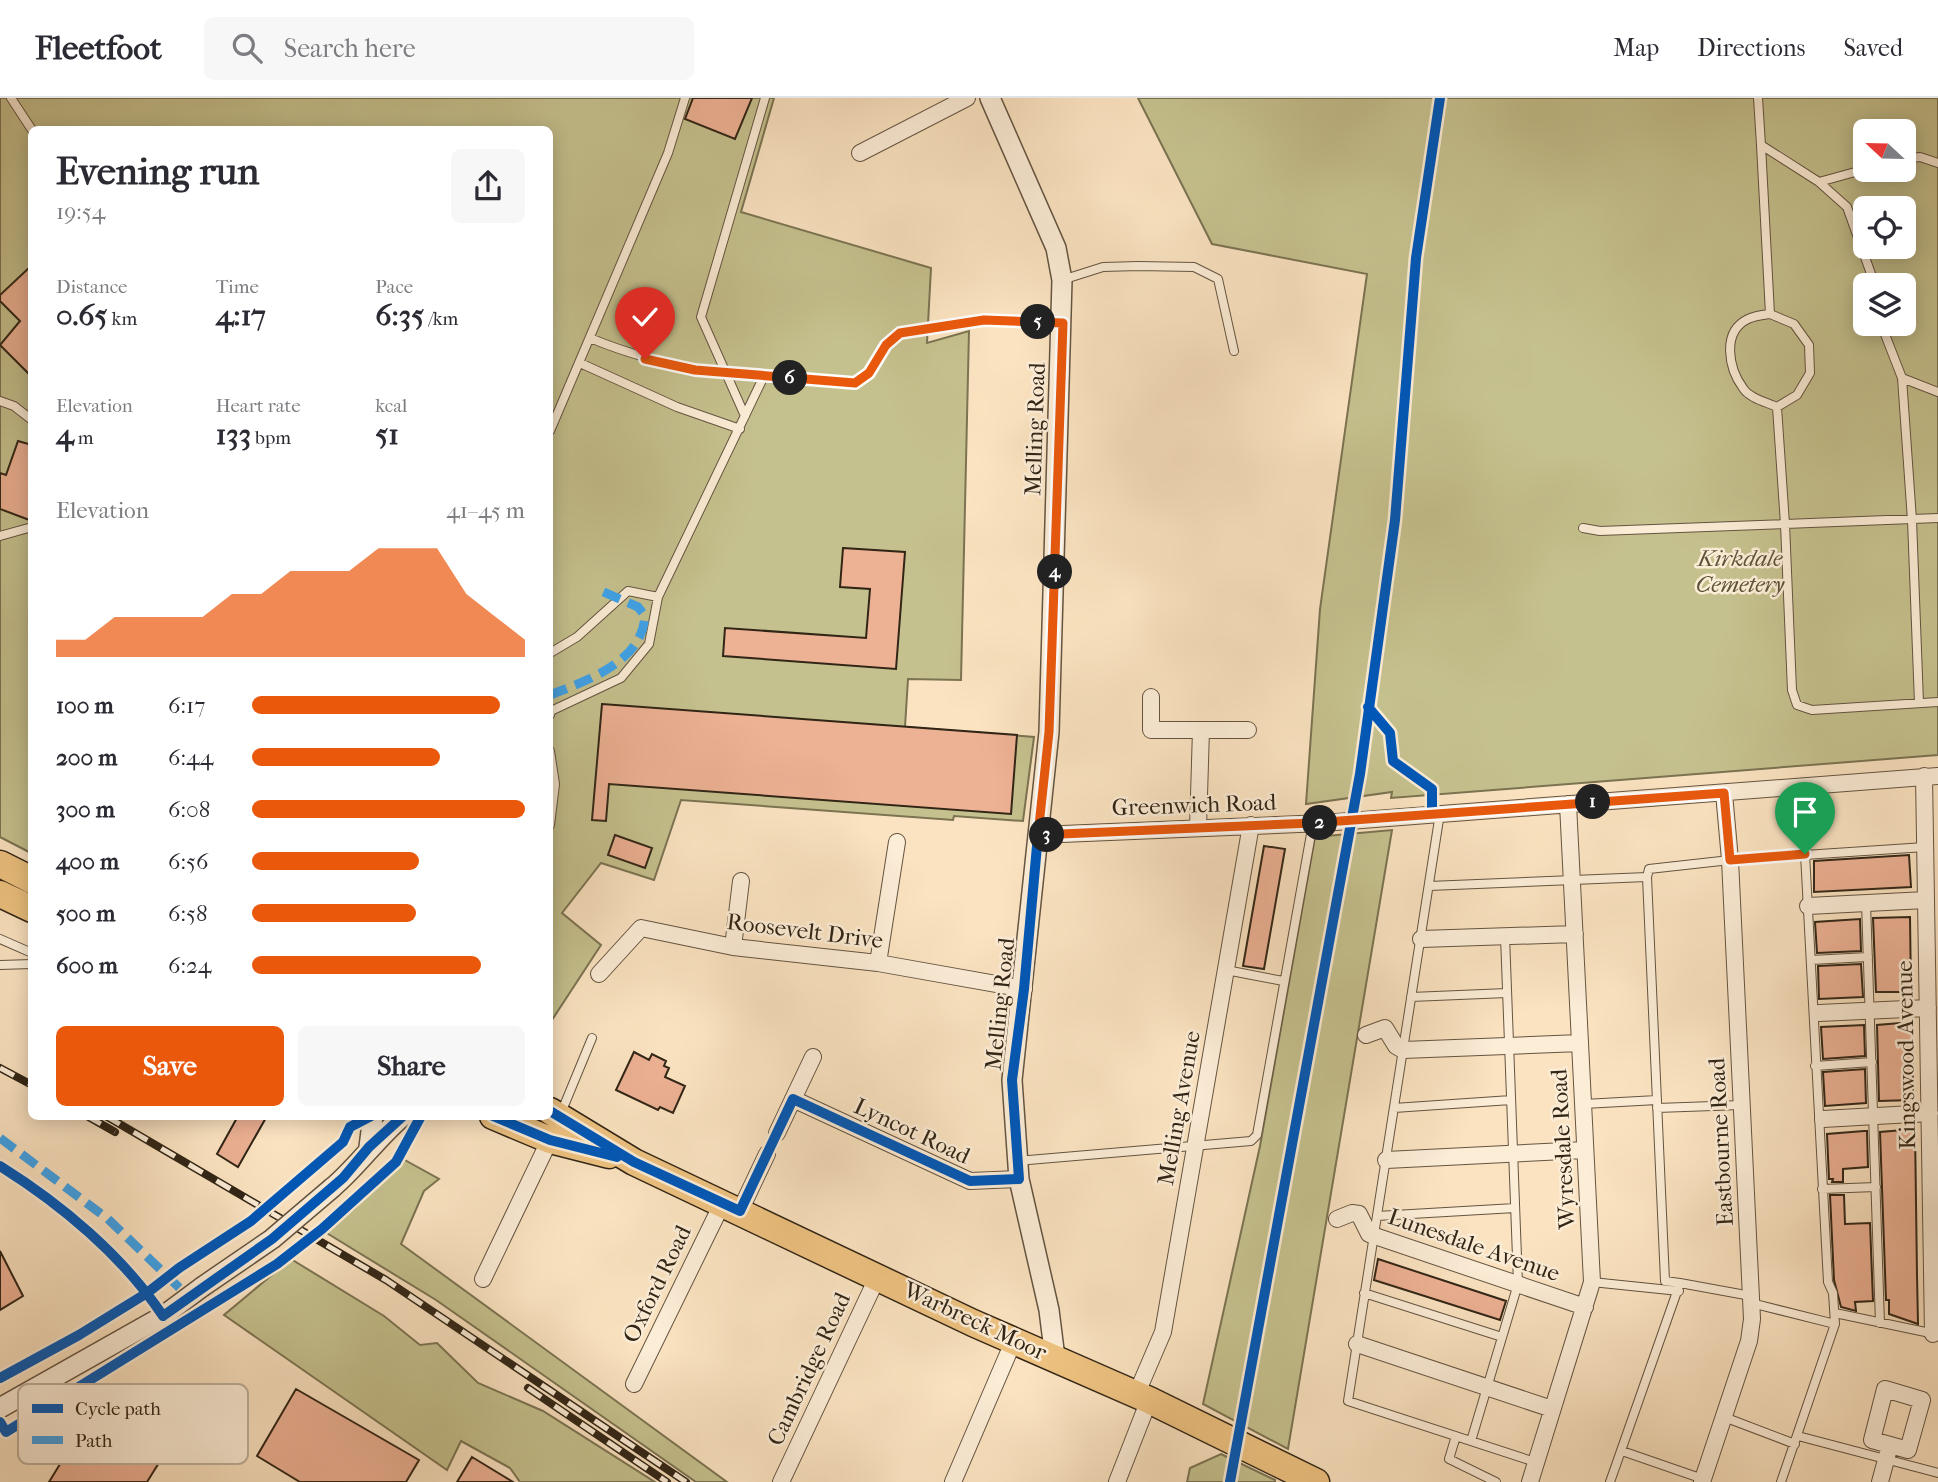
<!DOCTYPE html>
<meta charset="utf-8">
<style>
:root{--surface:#fff;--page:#f7f7f7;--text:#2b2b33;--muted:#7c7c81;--line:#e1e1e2;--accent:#ea580c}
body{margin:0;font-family:"IM FELL French Canon",serif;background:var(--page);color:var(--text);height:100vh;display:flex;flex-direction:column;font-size:26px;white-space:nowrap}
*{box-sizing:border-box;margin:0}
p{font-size:23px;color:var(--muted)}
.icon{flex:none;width:38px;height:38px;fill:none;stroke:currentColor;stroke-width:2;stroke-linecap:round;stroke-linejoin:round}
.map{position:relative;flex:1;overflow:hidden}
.side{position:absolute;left:28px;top:28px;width:525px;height:994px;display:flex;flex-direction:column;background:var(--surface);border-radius:10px;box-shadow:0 4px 18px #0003}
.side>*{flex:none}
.needle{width:46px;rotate:292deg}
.controls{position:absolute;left:1853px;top:21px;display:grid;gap:14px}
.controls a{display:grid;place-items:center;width:63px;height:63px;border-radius:10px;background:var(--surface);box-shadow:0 4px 18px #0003;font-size:35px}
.pin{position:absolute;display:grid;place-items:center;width:60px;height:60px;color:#fff;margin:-72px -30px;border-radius:50% 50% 50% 0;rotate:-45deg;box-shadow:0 0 7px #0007}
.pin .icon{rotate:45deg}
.km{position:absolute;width:35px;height:35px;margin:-18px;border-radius:50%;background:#222;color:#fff;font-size:19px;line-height:35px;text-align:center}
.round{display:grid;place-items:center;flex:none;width:74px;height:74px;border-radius:10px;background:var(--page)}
.overview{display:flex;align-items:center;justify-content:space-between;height:119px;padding:0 28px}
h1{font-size:38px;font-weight:800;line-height:52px}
.stats{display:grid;grid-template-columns:repeat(3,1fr);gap:10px;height:119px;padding:7px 28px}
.stats div{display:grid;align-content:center}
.stats b{font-size:30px;font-weight:800}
.stats small{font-size:19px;font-weight:400}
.stats p{font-size:19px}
.chart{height:196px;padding:14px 28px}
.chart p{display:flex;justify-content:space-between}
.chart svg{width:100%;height:126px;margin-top:7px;fill:var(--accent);opacity:.7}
.action{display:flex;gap:14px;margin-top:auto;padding:14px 28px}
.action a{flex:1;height:80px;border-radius:10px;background:var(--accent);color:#fff;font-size:28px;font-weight:800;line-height:80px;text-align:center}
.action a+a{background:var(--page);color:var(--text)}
ul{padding:0 28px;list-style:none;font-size:23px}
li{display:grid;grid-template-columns:112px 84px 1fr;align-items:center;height:52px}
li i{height:18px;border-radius:9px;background:var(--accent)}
header{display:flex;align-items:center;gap:42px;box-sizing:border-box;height:98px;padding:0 35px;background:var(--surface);border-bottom:2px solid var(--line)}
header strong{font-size:33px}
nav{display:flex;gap:38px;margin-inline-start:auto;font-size:24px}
.search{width:490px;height:63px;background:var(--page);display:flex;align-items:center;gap:18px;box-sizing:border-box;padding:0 24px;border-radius:10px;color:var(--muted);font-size:26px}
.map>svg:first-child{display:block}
</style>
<header>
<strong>Fleetfoot</strong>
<div class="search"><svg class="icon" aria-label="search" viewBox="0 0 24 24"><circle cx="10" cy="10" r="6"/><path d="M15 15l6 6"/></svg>Search here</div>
<nav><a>Map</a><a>Directions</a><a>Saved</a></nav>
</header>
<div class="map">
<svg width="1938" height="1384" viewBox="0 0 1938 1384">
<rect width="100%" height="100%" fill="#fbe3c1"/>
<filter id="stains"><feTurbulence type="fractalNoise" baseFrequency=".00286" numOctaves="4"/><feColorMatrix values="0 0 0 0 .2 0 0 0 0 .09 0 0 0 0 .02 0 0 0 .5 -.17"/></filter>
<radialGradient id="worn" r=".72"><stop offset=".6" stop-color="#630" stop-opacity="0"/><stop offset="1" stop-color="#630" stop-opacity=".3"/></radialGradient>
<path fill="#c5c18e" stroke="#7b7352" stroke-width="2" fill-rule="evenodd" d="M0 0H774L741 114 931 170 927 245 969 233 961 582 908 581 905 629 1034 639 1023 723 954 718 953 722 681 702 654 782 601 765 562 815 601 847 550 925V32H32L31 755 0 739Z
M1138 0H1938V657L1391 700 1392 694 1306 706 1320 511 1367 176 1212 146ZM1866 33H1904V72H1866ZM1866 110H1904V149H1866ZM1866 187H1904V226H1866Z
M1392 732 1288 1351 1203 1306 1260 1048 1315 739Z
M403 1061 439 1081 424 1093 401 1146 727 1384H696L436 1202 325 1134 354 1111Z
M291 1161 384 1218 420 1247 437 1245 478 1285 543 1313 655 1384H520L510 1370 461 1343 447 1372 224 1217Z
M1221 1356 1275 1382V1384H1187L1190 1370Z"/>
<path fill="#edb194" stroke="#312516" stroke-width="2" d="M693 0H752L735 41 685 21Z
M32 167V279L0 247 20 223 0 203V197Z
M18 343 32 347V423L0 411V375L6 377Z
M843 450 905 454 896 571 723 558 725 530 866 540 870 491 840 489Z
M602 606 1017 637 1011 716 609 686 606 723 592 722Z
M615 737 652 750 645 770 608 757Z
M1264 748 1285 751 1264 871 1243 868Z
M1909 757 1911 789 1814 794V763Z
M1910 819 1911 894H1876L1873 820Z
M1860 821 1861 853 1817 855 1815 824Z
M1861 866 1863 899 1819 901 1818 868Z
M1912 924 1913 1002 1879 1003 1877 927Z
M1864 927 1865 958 1823 961 1821 929Z
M634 954 649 962 652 956 666 963 664 968 669 970 665 979 685 988 673 1015 660 1009 658 1012 616 992Z
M1865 971 1866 1005 1825 1008 1823 974Z
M238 1018H267L238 1069 217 1056Z
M1915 1031 1917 1177 1918 1226 1889 1216V1202H1886L1880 1034Z
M1864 1033H1867L1868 1069 1843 1071V1084H1832L1833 1081H1829L1827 1036Z
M1830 1097H1844L1845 1126 1870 1125 1873 1203 1855 1204 1856 1213 1841 1209 1834 1182Z
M0 1153 23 1198 0 1212Z
M1378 1161 1506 1203 1500 1222 1374 1182Z
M296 1291 419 1362 406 1384H300L257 1358Z
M94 1311 165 1355 147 1384H49Z
M472 1359 513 1384H457Z"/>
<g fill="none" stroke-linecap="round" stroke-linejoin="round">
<defs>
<path id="service" d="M11 0 32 32
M1758 0 1761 47
M1904 61 1920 59 1938 65
M1819 84 1866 71
M1062 182 1103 169 1138 168 1194 169 1218 181 1234 253
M1875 187 1847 109 1819 84 1761 47 1770 216 1794 226 1809 247 1810 275 1797 297 1777 309 1785 426 1938 420
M1770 216C1763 217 1754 218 1748 221 1721 234 1729 271 1743 290 1749 300 1766 304 1777 309
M1881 226 1902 280 1938 294
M590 240C673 275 765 282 855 285L869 275 890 242 906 234 984 222 1060 225
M580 265 677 309 740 331
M1902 280 1912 422 1919 605
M0 303 14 308 32 322
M745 318 701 219 765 0
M550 333 668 55 685 0
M1583 430 1600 433 1785 426 1792 592 1797 607 1812 612 1938 604
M0 438 32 429
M550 555 577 539 628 493 658 499 764 278
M550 617 551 613 621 580 649 546 658 499
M550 653 555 686 550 727
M1440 715 1348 1303 1535 1364
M1429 788 1647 779 1649 771 1730 762 1925 749
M1866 805 1880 1225
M0 841 32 855
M1811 862 1868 859
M0 867 32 866
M1226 872 1283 883
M1411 899 1507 895
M1815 968 1872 964
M1584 1006 1657 1002
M1394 1010 1511 1002
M1657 1010 1741 1007
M561 1015 592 940
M1017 1063 1251 1043 1257 1037 1313 725
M1822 1091 1876 1089
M1377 1118 1515 1110
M1592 1184 1679 1193
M1680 1185 1751 1198
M1364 1195 1502 1239
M1751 1205 1835 1226
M1835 1215 1935 1236
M1724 1319 1795 1346
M1456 1338 1449 1361 1496 1384
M1798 1338 1938 1375
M1471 1343 1518 1186 1505 838
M1622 1353 1703 1381
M1610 1384 1680 1185 1665 1183 1647 779
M1781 1384 1835 1226 1833 1195 1828 1184 1805 756"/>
<path id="minor" d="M860 55 967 0
M1151 599V632H1201L1198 730
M1201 632H1248
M1924 678 1933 1236
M1038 737 1323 725 1938 678
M1808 808 1926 802
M1421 841 1575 836
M733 849 741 783
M878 865 897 744
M599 876 641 830 733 849 878 865 1024 891
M1819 915 1928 910
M1366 937 1385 930 1396 948 1403 952 1580 945
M793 1001 970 1083 1019 1081
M1823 1021 1930 1015
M777 1035 813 959
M1386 1062 1585 1052
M740 1113 767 1056
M1337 1121 1352 1115 1359 1116 1369 1136 1585 1209
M483 1181 553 1035
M1357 1246 1552 1311
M634 1286 722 1106
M1885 1291 1922 1302 1908 1352 1872 1342Z
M1136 1297 1163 1234 1251 727
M781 1384 878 1178
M953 1384 1014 1242
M1117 1384 1149 1302
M1530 1384 1592 1184 1568 706
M1702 1384 1749 1243 1752 1221 1730 762 1724 695
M1880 1384 1890 1347"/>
<path id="tertiary" d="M990 0 1056 150 1062 182 1049 634 1012 982 1019 1081 1049 1212 1055 1260
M369 1049 373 1018
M332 1090C358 1068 377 1040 403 1018
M0 1310 163 1218 202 1189"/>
<path id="trunk" d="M0 766 32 782
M0 796 32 811
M550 1013 634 1064 973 1225 1149 1302 1316 1384
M493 1018 550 1042 609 1057"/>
</defs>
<use href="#service" stroke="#645441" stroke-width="10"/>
<use href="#minor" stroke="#645441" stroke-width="18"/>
<use href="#tertiary" stroke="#645441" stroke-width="22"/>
<use href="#trunk" stroke="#312516" stroke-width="29"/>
<use href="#service" stroke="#fcedd7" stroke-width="8"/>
<use href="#minor" stroke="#fcedd7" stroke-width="16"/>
<use href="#tertiary" stroke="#fcedd7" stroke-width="19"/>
<use href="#trunk" stroke="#eec280" stroke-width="26"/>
<defs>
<path id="rail" d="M0 970 32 987
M87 1018 115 1034
M106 1018 386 1182 686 1384
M528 1290 667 1384"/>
</defs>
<use href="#rail" stroke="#312516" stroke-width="8"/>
<use href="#rail" stroke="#fcedd7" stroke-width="5" stroke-dasharray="16" stroke-linecap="butt"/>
<defs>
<path id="tertiary-bridge" d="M202 1189 272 1141 332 1090"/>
</defs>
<use href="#tertiary-bridge" stroke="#645441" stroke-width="22" stroke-linecap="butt"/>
<use href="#tertiary-bridge" stroke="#fcedd7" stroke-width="19"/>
<path stroke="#3ea2ea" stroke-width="9" stroke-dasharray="18 9" stroke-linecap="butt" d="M550 597C585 583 642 565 645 518L638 509 599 492
M0 1040 108 1121 189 1199"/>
<defs>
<path id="cycleway" d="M550 1013 634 1064 740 1113 793 1001 970 1083 1019 1081 1012 982 1024 891 1038 737 1313 725 1432 716V691L1393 663 1390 635 1368 609
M493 1018 550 1042 617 1059
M0 1068C61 1106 123 1158 163 1218L272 1141 343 1080 369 1049 403 1018
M0 1280 79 1237 147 1195 179 1170 251 1123 343 1044 350 1029 371 1018
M0 1324 6 1334 277 1166 322 1131 396 1064 421 1018
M1230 1384 1360 676 1395 422 1416 160 1440 0"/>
</defs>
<use href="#cycleway" stroke="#fcedd7" stroke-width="15"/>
<use href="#cycleway" stroke="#0057b8" stroke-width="10"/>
</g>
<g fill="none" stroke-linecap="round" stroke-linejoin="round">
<defs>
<path id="route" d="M645 261 695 272 855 285 869 275 886 247 900 235 984 222 1063 225 1049 634 1038 737 1312 725 1724 695 1730 762 1805 756"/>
</defs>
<use href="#route" stroke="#fff" stroke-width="14"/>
<use href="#route" stroke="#ea580c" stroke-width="9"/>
</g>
<g text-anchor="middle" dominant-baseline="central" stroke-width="5" stroke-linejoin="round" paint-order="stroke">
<g font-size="23" fill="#312516" stroke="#fcedd7">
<text transform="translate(1035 331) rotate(-88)">Melling Road</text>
<text transform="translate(1194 707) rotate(-2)">Greenwich Road</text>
<text transform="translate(805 833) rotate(7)">Roosevelt Drive</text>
<text transform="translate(1000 906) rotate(-84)">Melling Road</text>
<text transform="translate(1906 957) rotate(-91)">Kingswood Avenue</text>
<text transform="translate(1179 1010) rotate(-80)">Melling Avenue</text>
<text transform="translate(912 1033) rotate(25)">Lyncot Road</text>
<text transform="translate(1721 1044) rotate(-93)">Eastbourne Road</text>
<text transform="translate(1563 1051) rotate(-93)">Wyresdale Road</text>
<text transform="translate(1474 1147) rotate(19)">Lunesdale Avenue</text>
<text transform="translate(657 1186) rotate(-64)">Oxford Road</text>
<text transform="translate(975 1223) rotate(25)">Warbreck Moor</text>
<text transform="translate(809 1271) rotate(-65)">Cambridge Road</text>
</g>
<g font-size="23" font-style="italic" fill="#5d543a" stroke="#fcedd7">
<text x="1740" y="460">Kirkdale<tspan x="1740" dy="26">Cemetery</tspan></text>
</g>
</g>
<rect x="18" y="1286" width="230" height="80" rx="10" fill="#fcedd7" stroke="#bfb19d" stroke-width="2"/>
<rect x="32" y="1306" width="31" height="9" fill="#0057b8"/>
<rect x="32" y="1338" width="31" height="8" fill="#3ea2ea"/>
<g font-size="19" fill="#312516">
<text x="75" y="1317">Cycle path</text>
<text x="75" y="1349">Path</text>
</g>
<rect width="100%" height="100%" filter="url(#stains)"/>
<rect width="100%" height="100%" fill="url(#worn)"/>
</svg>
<div class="controls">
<a><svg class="needle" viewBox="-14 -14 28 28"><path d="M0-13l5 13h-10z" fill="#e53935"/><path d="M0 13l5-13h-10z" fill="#7c7c81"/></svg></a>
<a><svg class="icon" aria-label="locate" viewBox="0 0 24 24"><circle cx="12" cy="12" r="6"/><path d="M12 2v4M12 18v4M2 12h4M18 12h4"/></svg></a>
<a><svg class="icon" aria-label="layers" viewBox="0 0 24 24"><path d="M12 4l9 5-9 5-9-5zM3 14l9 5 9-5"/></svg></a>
</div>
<div class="pin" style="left:1805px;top:756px;background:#1e9e55"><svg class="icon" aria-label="arrive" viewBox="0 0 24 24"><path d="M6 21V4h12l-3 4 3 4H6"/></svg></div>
<div class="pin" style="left:645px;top:261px;background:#d93025"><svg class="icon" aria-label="check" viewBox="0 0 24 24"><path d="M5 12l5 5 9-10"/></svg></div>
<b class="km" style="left:1593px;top:704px">1</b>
<b class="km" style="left:1320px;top:725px">2</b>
<b class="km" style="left:1047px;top:737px">3</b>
<b class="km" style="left:1055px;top:474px">4</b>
<b class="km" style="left:1038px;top:224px">5</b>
<b class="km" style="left:790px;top:280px">6</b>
<section class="side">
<div class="overview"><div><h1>Evening run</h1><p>19:54</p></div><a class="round"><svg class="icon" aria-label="share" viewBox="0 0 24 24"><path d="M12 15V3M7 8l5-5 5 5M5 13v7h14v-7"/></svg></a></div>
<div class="stats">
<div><p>Distance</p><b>0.65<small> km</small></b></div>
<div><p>Time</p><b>4:17</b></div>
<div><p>Pace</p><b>6:35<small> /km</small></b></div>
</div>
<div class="stats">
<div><p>Elevation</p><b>4<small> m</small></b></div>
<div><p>Heart rate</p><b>133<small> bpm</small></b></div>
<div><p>kcal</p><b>51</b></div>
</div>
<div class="chart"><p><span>Elevation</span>41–45 m</p>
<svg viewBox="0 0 160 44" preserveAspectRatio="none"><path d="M0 44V38L10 38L20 30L30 30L40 30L50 30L60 22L70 22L80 14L90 14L100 14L110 6L120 6L130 6L140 22L150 30L160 38V44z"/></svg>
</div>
<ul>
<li><b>100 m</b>6:17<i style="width:91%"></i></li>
<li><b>200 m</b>6:44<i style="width:69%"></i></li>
<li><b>300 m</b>6:08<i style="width:100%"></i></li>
<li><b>400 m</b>6:56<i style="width:61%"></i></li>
<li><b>500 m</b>6:58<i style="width:60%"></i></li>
<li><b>600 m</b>6:24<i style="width:84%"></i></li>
</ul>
<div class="action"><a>Save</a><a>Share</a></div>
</section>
</div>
